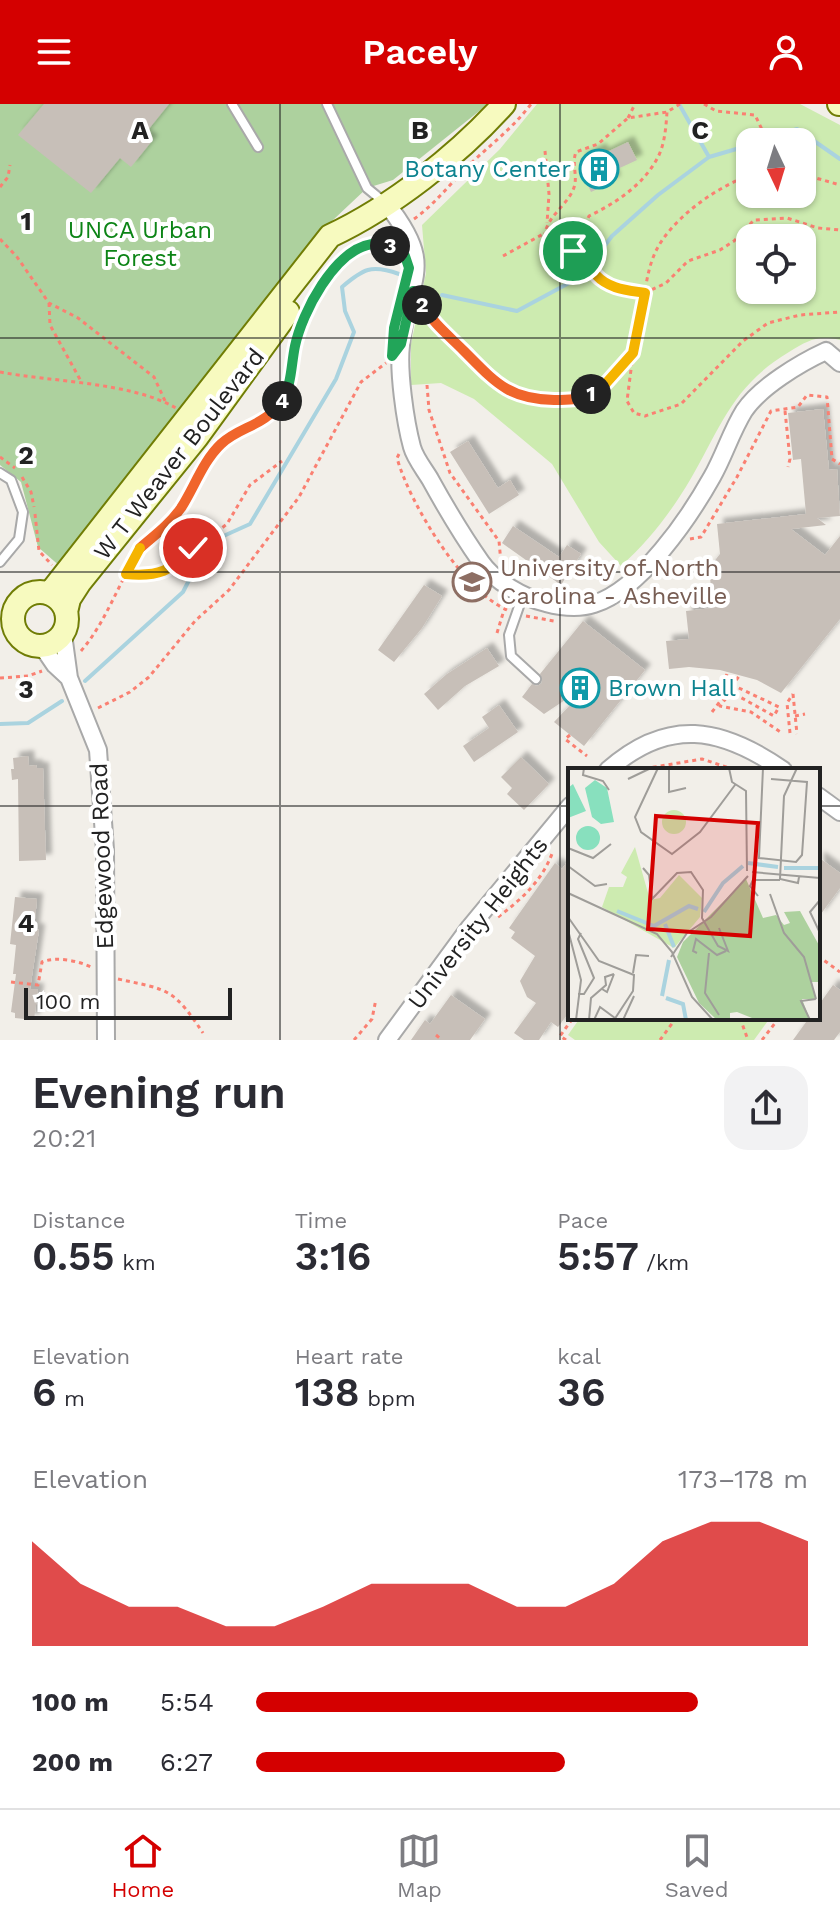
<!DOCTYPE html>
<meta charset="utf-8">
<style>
:root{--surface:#fff;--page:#f2f2f3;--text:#2b2b33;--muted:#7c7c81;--line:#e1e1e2;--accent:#d40000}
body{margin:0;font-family:"Work Sans",sans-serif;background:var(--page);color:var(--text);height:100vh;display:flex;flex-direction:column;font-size:30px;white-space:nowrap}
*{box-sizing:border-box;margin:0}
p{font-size:26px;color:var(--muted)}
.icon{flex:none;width:44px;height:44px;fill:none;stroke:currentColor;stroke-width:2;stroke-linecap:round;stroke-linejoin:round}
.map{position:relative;height:936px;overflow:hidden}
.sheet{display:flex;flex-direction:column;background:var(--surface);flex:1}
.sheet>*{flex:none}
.needle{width:52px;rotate:176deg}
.controls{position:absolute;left:736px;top:24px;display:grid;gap:16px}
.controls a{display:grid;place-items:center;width:80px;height:80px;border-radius:16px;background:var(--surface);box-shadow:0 2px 6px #0004;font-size:40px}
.scale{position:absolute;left:24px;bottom:20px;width:208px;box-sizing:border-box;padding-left:8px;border:4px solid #222;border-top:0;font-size:22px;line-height:28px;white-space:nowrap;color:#222;-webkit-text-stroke:6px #fff;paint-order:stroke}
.pin{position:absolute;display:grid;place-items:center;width:68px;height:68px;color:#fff;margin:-34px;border:4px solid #fff;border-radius:50%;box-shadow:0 2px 8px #0007}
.km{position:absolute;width:40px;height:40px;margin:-20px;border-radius:50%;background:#222;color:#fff;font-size:22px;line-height:40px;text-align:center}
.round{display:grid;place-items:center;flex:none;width:84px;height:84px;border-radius:24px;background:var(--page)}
.head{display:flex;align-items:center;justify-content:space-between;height:136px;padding:0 32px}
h1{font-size:44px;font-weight:600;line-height:60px}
.figures{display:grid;grid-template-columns:repeat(3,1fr);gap:12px;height:136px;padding:8px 32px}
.figures div{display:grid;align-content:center}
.figures b{font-size:40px;font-weight:600}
.figures small{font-size:22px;font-weight:400}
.figures p{font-size:22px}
.chart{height:224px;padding:16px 32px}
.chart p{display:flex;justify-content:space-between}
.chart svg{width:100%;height:144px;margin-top:8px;fill:var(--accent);opacity:.7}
ul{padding:0 32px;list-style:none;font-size:26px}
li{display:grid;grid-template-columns:128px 96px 1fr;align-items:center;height:60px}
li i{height:20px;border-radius:10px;background:var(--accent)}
header{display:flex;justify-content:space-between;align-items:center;height:104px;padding:0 32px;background:var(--accent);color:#fff;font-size:36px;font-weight:600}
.tabs{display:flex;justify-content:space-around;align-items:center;height:112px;border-top:2px solid var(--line);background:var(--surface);font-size:22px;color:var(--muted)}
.tabs a{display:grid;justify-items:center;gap:4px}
.tabs .on{color:var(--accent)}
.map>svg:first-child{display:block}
</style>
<header><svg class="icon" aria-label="menu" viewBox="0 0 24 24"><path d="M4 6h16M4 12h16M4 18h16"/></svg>Pacely<svg class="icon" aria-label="person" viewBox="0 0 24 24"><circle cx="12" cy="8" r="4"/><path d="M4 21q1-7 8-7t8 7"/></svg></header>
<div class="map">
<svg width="840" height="936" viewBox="0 0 840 936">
<defs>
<filter id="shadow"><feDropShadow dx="6" dy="-6" stdDeviation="2" flood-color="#0004"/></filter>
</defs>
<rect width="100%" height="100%" fill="#f2efe9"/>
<path fill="#cdebb0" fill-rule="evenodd" d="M537 0H800L840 21V236C817 231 809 236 789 248 732 282 721 323 690 376 671 408 649 437 621 462L599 438 552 360 474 295 441 279 411 281V240L426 169 422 121 500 45ZM750 38H802V90H750ZM750 134H802V186H750Z
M580 914H770L754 936H575L568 931Z"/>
<path fill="#add19e" d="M0 0H488L393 76 367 84 315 133 204 292 62 464 38 443 21 378 0 361Z"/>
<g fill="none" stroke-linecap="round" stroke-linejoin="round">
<path stroke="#aad3df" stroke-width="4" d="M679 0 709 53
M760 38 797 25 840 55
M442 191 517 207 582 172 612 132 658 91 709 53 750 41
M85 577 183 488 208 439 250 420 336 275 354 228 345 207 342 183C363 165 371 160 399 170
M0 620 28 619 62 597"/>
</g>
<path fill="#c7bfb8" filter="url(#shadow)" d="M44 0H169L144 31 152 37 131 63 120 54 91 89 18 31Z
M628 38 637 56 611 68 615 77 591 88 579 62 582 60 580 55 600 45 603 50Z
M823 305 829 366 837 365 840 412 817 414 826 421 791 425 825 451 840 432V515L781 589 757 576 720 566 689 563 669 565 666 537 689 535 686 507 713 504 709 464 720 450 717 420 806 410 801 355 793 356 788 309Z
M468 337 498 384 510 376 519 391 489 410 450 348Z
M513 422 559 453 567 441 581 450 561 481 502 439Z
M424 481 442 492 422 524 394 558 378 546Z
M583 517 645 566 584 642 554 618 575 596 571 592 544 610 522 593 532 580 537 582 542 579 540 570Z
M487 544 499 562 465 582 438 606 424 590 447 570Z
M499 601 518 628 474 658 463 642 489 624 482 613Z
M28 652 29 662 36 661 37 664H43L46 756 19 757 18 675 12 676 11 665H14L13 654Z
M521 653 549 680 524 706 507 690 512 684 501 673Z
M818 753 840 769V784L818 814Z
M570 754V907L558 923 551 918 539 936H524L514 929 536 899 527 893 520 877 535 852 511 834 515 828 509 824 555 759 562 765Z
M15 793 37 795 34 825 39 826 30 885H38L34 916 15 914V909L11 908 16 870H13L16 841 10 840Z
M833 881 840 886V928L834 936H793L809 914H818V902Z
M451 891 485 915 470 936H411L425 916 430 920Z"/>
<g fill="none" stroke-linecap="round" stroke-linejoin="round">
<defs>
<path id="lane" d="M232 0 258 43
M327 0 367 84 384 98
M0 369 11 376 23 408 19 435 0 458
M523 491 509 531 511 552 536 575"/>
<path id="street" d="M386 99C438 165 407 171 401 241 398 267 405 317 412 343 415 354 424 365 430 375 446 404 462 431 481 458 494 477 524 494 546 499 561 503 579 505 594 500 641 485 689 414 712 373 724 352 731 328 744 307 760 283 800 259 826 247L840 259
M63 530 69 574 98 646 105 746 106 936
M42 542 55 561 69 574
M608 666C668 613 721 623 783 666
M818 692 840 708
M387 936 470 823 570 702"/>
<path id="secondary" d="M839 0H840
M13 515a27 27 0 1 1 54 0a27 27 0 1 1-54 0Z
M50 489 330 132C392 103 458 51 504 0
M66 508 69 495 80 478 197 333 288 208"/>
</defs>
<use href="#lane" stroke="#a9a9a9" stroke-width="12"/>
<use href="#street" stroke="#a9a9a9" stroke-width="20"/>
<use href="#secondary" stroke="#707d05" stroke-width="26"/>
<path stroke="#fa8072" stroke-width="3" stroke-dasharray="4 4" stroke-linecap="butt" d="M680 0 667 8 628 14 598 40 576 48C571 61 579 73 573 86 566 102 549 111 545 129L559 140 581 152 605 178 619 185 645 189 666 179 688 157 720 146 734 137 754 116 787 114 818 124 840 126
M704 0 716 7 755 11 768 38
M628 14 635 0
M545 47 549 90 547 119
M802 70 840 81
M0 83 8 73 10 61
M414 115C435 100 450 80 468 62 490 41 512 25 531 0
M0 135 17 153 49 199 78 214 154 273 166 299
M373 140 397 143
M503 152 545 129
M581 152 580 132 589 112C616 99 645 80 659 51 665 38 666 22 667 8
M49 199 50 221 82 279
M424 204C435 222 450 233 465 248 479 262 492 277 510 288 541 305 587 300 611 274 618 266 630 256 634 246 647 210 640 167 663 135 683 107 718 83 750 71
M306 209C318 183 337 156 363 144 373 139 383 137 392 131
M633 250 627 297 634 309 645 312 681 300 743 237 768 219 800 211 840 208
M0 268C52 278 131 278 176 304
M427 281 429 306 450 369 499 437 501 459
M785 307 790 355 788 363
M399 350 397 354C410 400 462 486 507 506
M0 353 15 364
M22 373 31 388 34 403
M35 410 39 447 52 461
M690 435 701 433 737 373 771 307 798 303 807 291 827 293 832 355 840 360
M126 470 145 472 166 467 227 420 250 381 282 357
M526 512 554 517
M497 529 504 506
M81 547C106 518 118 480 139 447 149 430 170 421 181 404 194 384 203 359 219 342 238 322 266 324 282 296 296 274 294 244 302 220
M727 570 724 577 779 603 774 612 731 588 720 602 751 608 782 629
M0 574 28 572 42 567
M793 590 797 630
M98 604 130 588 149 573 195 517 229 486 299 393 361 278 386 259
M795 612 805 610
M790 629 787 599 793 590
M570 631 565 635 587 652
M637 666 702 655 735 666
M498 813C522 795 543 776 553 747
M818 852 840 868
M118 875C169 886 173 884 203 929
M11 878 38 881 42 858C56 852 80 857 93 864
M740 914 748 936
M436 931 442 936
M354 936 372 915 376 895
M566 936 560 932 573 914
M660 936 676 914
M762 936 779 914"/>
<use href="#lane" stroke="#fff" stroke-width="8"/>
<use href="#street" stroke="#fff" stroke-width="16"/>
<use href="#secondary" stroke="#f7fabf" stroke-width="22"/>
<path stroke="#fa8072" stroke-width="3" stroke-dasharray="4 4" stroke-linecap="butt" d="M712 608 740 571"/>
</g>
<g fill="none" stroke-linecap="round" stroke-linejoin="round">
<defs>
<path id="split-1" d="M573 147C583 153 588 162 596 171 609 185 627 186 645 189L633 249 600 286 591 290"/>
<path id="split-2" d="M422 201C434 220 448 231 464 247 495 278 508 295 554 296 567 296 580 296 591 290"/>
<path id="split-3" d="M390 142 397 143 405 152 409 164 394 224 392 252 401 240 413 187 422 201"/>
<path id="split-4" d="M282 297C292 280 291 261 295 242 302 209 334 146 372 140 377 139 385 141 390 142"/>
<path id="split-5" d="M140 444C155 431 170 420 181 404 194 384 203 357 221 340 240 322 264 323 282 297"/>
<path id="split-6" d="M140 444 126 470C159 473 171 467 193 444"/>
</defs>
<use href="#split-1" stroke="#fff" stroke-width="16"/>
<use href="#split-2" stroke="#fff" stroke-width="16"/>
<use href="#split-3" stroke="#fff" stroke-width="16"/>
<use href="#split-4" stroke="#fff" stroke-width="16"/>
<use href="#split-5" stroke="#fff" stroke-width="16"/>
<use href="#split-6" stroke="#fff" stroke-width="16"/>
<use href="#split-1" stroke="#f5b400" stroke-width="10"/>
<use href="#split-2" stroke="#f0652b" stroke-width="10"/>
<use href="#split-3" stroke="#22a559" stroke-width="10"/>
<use href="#split-4" stroke="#22a559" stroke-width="10"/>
<use href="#split-5" stroke="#f0652b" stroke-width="10"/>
<use href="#split-6" stroke="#f5b400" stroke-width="10"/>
</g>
<path fill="none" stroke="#222" stroke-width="2" stroke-opacity="0.55" d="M280 0V936M560 0V936M0 234H840M0 468H840M0 702H570M818 702H840"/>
<defs>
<symbol id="building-ring" viewBox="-11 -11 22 22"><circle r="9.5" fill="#fff" stroke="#0f9aa8" stroke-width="1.5"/><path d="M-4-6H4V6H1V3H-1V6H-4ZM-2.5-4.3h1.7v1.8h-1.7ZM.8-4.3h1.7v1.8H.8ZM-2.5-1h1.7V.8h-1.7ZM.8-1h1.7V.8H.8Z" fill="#0f9aa8"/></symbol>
<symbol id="university-ring" viewBox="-11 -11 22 22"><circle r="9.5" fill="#fff" stroke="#8d6e63" stroke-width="1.5"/><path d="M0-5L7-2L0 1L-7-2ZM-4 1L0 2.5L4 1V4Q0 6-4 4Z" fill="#8d6e63"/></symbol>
</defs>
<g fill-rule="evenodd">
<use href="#building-ring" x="577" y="43" width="44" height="44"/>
<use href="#university-ring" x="450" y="456" width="44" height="44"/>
<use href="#building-ring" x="558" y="562" width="44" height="44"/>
</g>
<g text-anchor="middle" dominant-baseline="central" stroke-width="8" stroke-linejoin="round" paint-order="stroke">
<g font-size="24" fill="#0d838f" stroke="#fff" text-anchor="end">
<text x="571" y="65">Botany Center</text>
<text x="608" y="584" text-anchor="start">Brown Hall</text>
</g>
<g font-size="24" fill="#0c8416" stroke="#fff">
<text x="140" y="126">UNCA Urban<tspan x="140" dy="28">Forest</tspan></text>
</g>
<g font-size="24" fill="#222" stroke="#fff">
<text transform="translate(179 350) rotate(-52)">W T Weaver Boulevard</text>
<text transform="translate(102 752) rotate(-92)">Edgewood Road</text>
<text transform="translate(478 819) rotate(-52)">University Heights</text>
</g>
<g font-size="24" fill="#785e54" stroke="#fff" text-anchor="start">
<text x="500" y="464">University of North<tspan x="500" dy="28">Carolina - Asheville</tspan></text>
</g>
</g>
<g transform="translate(568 664)">
<rect width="252" height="252" fill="#f2efe9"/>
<path d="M94 54a12 12 0 1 1 24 0a12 12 0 1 1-24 0ZM67 79 82 132 92 130 111 107 134 130 132 149 106 180 34 139 41 119H55L59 109 53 105Z" fill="#cdebb0"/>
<path d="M178 111 195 150 208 147 216 157 222 155 216 144 232 143 252 179V214H243L248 231H234L242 252H189L169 244 162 245V252H149L131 235 109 189 115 174Z" fill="#add19e"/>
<path d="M27 12 39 20 46 54 33 56 24 49 17 20ZM5 16 18 43 0 50V20ZM8 70a12 12 0 1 1 24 0a12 12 0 1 1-24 0Z" fill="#88e0be"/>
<path fill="none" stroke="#aad3df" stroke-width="4" d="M180 95 210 99M216 100H252M49 143 86 158 121 138 130 141M136 144 155 115 175 98M97 156 106 179M94 228 101 192M98 230 115 236 118 252"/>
<path fill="none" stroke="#9f9d99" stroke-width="2" d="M16 0 15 7 35 13 41 22M90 0 67 49 73 64 104 86 132 64 167 17M101 0V24L118 20M161 0 164 14 178 23 179 103M195 0 191 90 228 94 234 87 239 14 203 11M229 0 216 28 212 111 230 115 231 109M60 11 83 0M0 80 25 90 43 76M0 98 27 118 39 116M75 100 81 107 84 131 109 105 123 104 135 122 134 150 150 178 160 183 151 160M184 104 252 110M0 125 89 166 104 184 124 229 145 252M202 126 216 165 236 189 248 231M190 128 182 118 185 112H212M252 132 242 144 252 165M0 149 31 193 66 207 65 223 46 252M0 162 13 212 8 252M129 185 125 183 128 171 149 187 158 183M141 185 137 225 151 247M103 189 119 165 143 149 180 108M65 205 68 187 81 188M34 221 39 224 46 206M10 226H16L26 210 10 171 13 165M21 252 23 230 38 217 37 209 46 206M26 252 32 239 47 250M55 252 66 228M242 252 233 233 248 231"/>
<path fill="#d40000" fill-opacity="0.15" stroke="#d40000" stroke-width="4" d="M88 48 190 55 182 168 80 161Z"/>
<rect width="252" height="252" fill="none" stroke="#222" stroke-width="4"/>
</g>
<g font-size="26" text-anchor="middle" font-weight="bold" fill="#222" stroke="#fff" stroke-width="8" stroke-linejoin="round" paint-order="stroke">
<text x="140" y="35">A</text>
<text x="420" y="35">B</text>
<text x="700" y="35">C</text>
<text x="26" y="126">1</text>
<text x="26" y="360">2</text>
<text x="26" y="594">3</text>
<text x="26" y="828">4</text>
</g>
</svg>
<div class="controls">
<a><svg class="needle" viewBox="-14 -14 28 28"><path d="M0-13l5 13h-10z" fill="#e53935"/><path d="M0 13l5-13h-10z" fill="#7c7c81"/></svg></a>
<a><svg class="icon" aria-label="locate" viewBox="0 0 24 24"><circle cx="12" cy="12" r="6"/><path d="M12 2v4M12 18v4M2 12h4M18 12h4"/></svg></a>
</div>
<div class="scale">100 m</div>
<div class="pin" style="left:573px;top:147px;background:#1e9e55"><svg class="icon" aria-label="arrive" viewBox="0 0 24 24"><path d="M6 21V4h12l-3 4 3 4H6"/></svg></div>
<div class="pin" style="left:193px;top:444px;background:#d93025"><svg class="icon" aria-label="check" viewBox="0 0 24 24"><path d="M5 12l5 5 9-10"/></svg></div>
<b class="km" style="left:591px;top:290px">1</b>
<b class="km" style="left:422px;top:201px">2</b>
<b class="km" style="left:390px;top:142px">3</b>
<b class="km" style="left:282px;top:297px">4</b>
</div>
<section class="sheet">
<div class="head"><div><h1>Evening run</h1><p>20:21</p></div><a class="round"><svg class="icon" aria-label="share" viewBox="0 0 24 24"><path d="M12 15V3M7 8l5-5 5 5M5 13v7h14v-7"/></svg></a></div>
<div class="figures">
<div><p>Distance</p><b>0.55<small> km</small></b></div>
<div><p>Time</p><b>3:16</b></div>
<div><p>Pace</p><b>5:57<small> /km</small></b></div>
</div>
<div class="figures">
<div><p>Elevation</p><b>6<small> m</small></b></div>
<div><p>Heart rate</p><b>138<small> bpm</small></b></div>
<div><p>kcal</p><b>36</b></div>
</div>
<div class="chart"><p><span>Elevation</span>173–178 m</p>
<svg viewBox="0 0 160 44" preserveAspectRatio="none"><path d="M0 44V12L10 25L20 32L30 32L40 38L50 38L60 32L70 25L80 25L90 25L100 32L110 32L120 25L130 12L140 6L150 6L160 12V44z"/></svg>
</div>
<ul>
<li><b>100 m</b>5:54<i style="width:80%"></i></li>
<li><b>200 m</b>6:27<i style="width:56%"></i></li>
</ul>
</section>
<nav class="tabs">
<a class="on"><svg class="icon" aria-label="home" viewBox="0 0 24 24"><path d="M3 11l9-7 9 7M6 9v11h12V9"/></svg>Home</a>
<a><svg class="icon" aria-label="map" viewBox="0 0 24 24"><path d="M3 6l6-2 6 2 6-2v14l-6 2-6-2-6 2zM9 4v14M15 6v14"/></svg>Map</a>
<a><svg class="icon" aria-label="saved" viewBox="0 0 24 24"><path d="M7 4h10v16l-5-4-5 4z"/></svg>Saved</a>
</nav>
